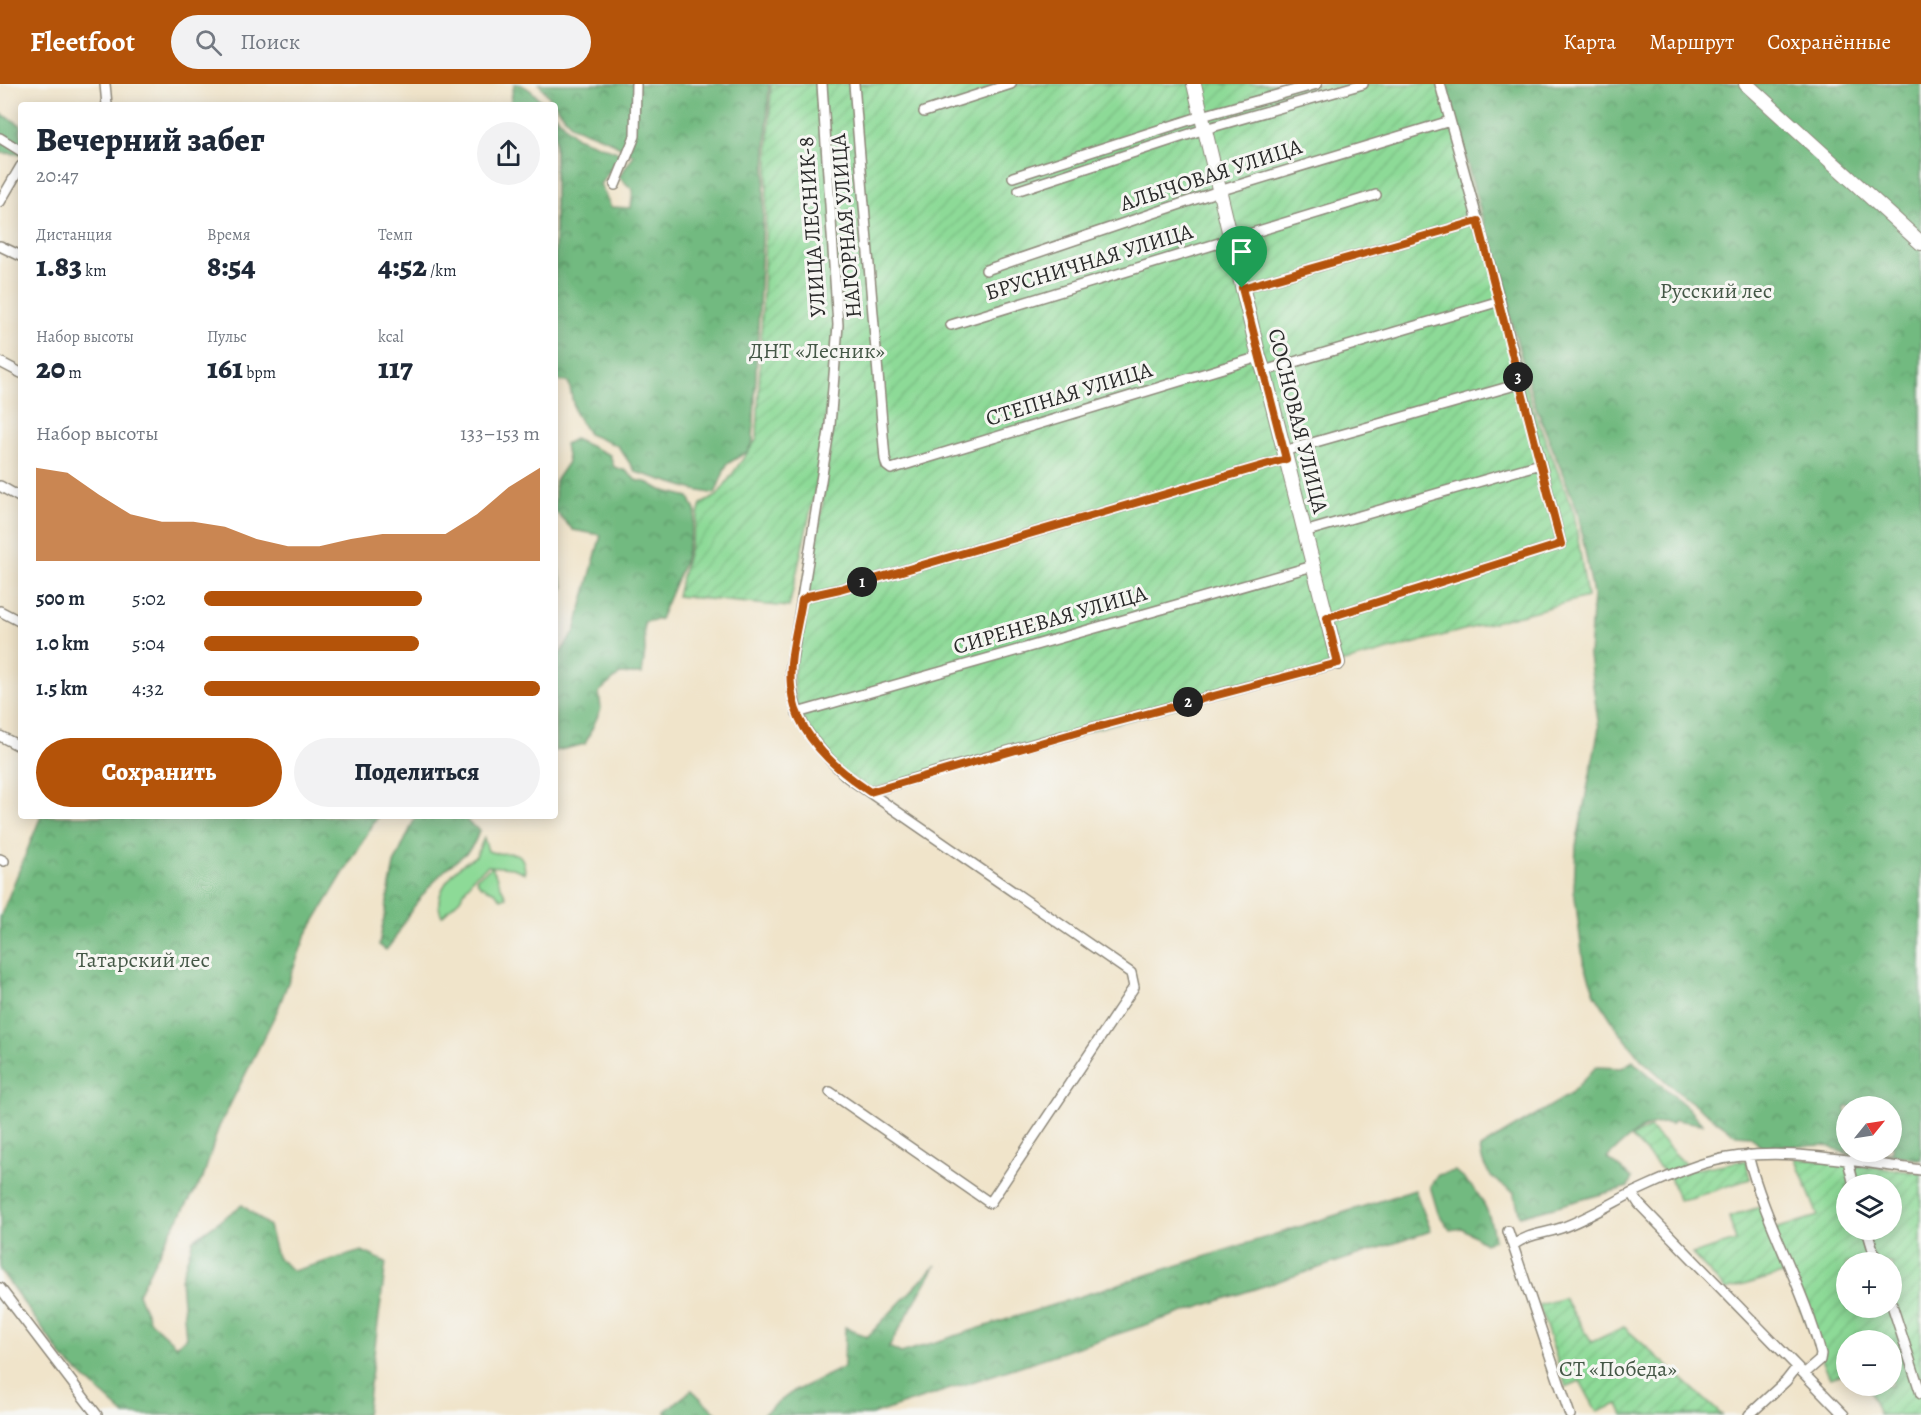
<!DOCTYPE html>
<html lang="ru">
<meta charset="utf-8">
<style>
:root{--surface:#fff;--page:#f2f2f3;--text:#1f2937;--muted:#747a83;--accent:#b45309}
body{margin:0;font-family:Alegreya,serif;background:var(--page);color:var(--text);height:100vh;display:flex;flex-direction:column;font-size:22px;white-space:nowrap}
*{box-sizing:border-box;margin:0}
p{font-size:20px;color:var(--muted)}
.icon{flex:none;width:33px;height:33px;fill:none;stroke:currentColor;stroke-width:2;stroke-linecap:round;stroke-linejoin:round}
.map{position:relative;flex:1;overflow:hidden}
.sheet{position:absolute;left:18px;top:18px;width:540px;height:717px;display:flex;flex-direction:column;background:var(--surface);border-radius:6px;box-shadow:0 3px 15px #0003}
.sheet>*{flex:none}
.needle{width:39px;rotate:60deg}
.controls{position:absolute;left:1836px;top:1012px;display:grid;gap:12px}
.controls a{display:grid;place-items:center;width:66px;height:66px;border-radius:50%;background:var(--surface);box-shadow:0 3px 15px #0003;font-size:30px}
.pin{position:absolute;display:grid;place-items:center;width:51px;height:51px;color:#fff;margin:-62px -26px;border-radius:50% 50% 50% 0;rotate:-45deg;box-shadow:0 0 6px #0007}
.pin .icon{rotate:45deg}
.km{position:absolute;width:30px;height:30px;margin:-15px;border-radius:50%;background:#222;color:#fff;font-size:16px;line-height:30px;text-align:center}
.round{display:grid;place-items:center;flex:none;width:63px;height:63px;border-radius:32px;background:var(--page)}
.overview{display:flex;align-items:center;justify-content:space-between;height:102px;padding:0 18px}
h1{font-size:33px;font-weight:800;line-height:45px}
.figures{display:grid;grid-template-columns:repeat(3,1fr);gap:9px;height:102px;padding:6px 18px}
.figures div{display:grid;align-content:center}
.figures b{font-size:30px;font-weight:800}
.figures small{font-size:16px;font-weight:400}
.figures p{font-size:16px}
.chart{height:168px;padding:12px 18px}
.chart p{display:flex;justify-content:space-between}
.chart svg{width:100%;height:108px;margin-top:6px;fill:var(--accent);opacity:.7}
.primary-button{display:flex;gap:12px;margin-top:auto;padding:12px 18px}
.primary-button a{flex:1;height:69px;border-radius:36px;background:var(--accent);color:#fff;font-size:24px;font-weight:800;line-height:69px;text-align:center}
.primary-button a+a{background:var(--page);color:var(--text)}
ul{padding:0 18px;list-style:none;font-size:20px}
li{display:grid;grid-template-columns:96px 72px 1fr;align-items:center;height:45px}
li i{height:15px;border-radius:8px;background:var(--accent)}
header{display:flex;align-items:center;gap:36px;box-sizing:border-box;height:84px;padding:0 30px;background:var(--accent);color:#fff}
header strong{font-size:28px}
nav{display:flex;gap:33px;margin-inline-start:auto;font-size:21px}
.search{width:420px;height:54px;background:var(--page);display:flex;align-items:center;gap:15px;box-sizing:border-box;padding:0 21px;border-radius:33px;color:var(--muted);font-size:22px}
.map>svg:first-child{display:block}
</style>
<header>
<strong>Fleetfoot</strong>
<div class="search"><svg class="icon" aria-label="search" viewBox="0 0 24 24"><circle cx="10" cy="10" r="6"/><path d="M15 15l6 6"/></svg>Поиск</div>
<nav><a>Карта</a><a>Маршрут</a><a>Сохранённые</a></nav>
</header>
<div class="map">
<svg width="1921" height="1331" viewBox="0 0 1921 1331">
<defs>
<pattern id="forest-crowns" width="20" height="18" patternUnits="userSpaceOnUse" patternTransform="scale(1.5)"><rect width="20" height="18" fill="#72ba80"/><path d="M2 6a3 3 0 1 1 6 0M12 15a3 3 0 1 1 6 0" fill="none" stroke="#5e9769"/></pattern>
<pattern id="garden-furrows" width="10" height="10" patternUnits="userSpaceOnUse" patternTransform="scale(1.5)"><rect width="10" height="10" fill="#8dda97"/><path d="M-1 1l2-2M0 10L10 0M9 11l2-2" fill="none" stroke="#7abb82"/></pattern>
</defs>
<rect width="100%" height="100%" fill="#f6f6f2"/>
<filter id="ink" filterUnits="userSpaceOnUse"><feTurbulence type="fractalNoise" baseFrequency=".0167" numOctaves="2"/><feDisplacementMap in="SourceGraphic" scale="12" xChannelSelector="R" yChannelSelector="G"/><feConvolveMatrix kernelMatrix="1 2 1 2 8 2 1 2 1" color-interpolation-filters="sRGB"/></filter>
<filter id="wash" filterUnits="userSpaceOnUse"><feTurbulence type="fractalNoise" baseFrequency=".008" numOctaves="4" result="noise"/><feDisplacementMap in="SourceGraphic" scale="24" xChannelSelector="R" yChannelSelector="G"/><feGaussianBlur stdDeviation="1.35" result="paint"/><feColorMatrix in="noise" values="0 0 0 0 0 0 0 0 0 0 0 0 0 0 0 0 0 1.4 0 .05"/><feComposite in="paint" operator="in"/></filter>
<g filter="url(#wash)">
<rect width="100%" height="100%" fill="#f0e4ca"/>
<path fill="#8dda97" stroke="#5c8261" stroke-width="1.5" d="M484 754 488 767C506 775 524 758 525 789L513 784 488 782 473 793 460 815 442 832C430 809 457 781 476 772Z
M492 783 506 813 501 815C499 813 497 810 495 808 487 803 479 805 476 794Z"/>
<path fill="url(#forest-crowns)" stroke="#4e7256" stroke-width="1.5" d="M514 0C528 0 536 12 545 21H510Z
M539 0H769L753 357 747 368 727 380 715 410 695 406 636 388 618 362 588 350 575 329 569 299 557 296 555 297V31L576 53 623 70 600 100 611 123 631 124 633 106 619 93 634 71 608 56 572 42Z
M1445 0H1921V1076L1880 1068H1892V1023H1846V1068H1854L1852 1072 1825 1061 1762 1064 1750 1052 1736 1051 1678 1008 1641 975 1616 943 1595 910 1583 876 1574 805 1576 762 1599 644 1589 572 1593 511 1578 428 1534 318Z
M0 29 21 41V70L0 69Z
M574 355 610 371 614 383 626 387 636 396 649 399 661 406 689 413 696 429 684 478 660 535 644 538 645 567 642 590H620L599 608 601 625 585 660 555 667V577L575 547 601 451 573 446 555 427V397L568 378 565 360Z
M555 476 564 503 555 522Z
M41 732H378L306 851 278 925 218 1045 203 1094 167 1153 138 1210 150 1237 176 1261 186 1254 181 1195 193 1156 242 1121 269 1142 277 1173 293 1187 362 1167 386 1178 366 1331H125L64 1275 0 1186V834Z
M416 732H463L470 740 479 746C473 771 457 773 441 790 428 804 415 819 406 835 400 846 395 856 386 866L379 861 394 780Z
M1633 977 1687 1023 1702 1040 1675 1036 1672 1040C1646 1034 1624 1057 1607 1074L1632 1094 1628 1103 1520 1132 1514 1108C1494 1098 1482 1087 1480 1064L1569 1011 1596 983 1622 984Z
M1455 1087C1480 1108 1490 1123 1494 1156L1485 1159 1462 1144 1450 1146 1438 1129 1430 1102 1438 1091Z
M1415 1106 1431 1147 871 1331H762L791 1309 844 1283 845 1243 867 1253 936 1181 889 1263 901 1269Z
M692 1306 718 1331H667L665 1327Z"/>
<path fill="url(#garden-furrows)" stroke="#5c8261" stroke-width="1.5" fill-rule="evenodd" d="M771 0H1442L1531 319 1574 429 1587 513 871 705 840 686 807 643 796 618 793 592 822 426 835 323 827 324 818 393 789 523 677 512 701 420 717 412 757 355Z
M1650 1044 1691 1086 1746 1076 1750 1095 1691 1114 1678 1116 1671 1095 1631 1053Z
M1795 1074 1921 1089V1331H1879L1868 1302H1892V1257H1846V1289L1830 1294 1786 1189 1726 1206 1692 1170 1736 1157 1729 1133 1763 1122 1772 1146 1818 1132ZM1846 1101H1892V1146H1846ZM1846 1179H1892V1224H1846Z
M1564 1214 1592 1258 1624 1243 1722 1331H1623L1618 1320 1597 1328 1580 1297 1566 1303 1539 1221Z"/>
</g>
<g filter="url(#ink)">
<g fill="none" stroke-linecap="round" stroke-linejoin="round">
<defs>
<path id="street" d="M105 0 107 21
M822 0 838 241 830 341 791 582C789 633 812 659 847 693L1131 889 1134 903 990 1119 830 1008
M854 0 885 375 887 382 891 385 1259 273
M924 28 1011 0
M0 54 21 67
M1013 93 1202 32 1317 0
M615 101 635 52 636 0
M1019 106 1205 45 1363 0
M0 118 21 82
M0 162 21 172
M986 186 1219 107 1450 37
M1242 204 1478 137
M951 241 1376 111
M0 278 21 289
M1264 287 1500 217
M1284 367 1519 300
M0 402 21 414
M1304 448 1540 380
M802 516 808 512 840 505 1286 375
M0 527 21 538
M1327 534 1561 460 1500 217 1440 0
M797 629 1313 482
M0 652 21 663
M870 708C1025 660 1182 620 1338 579
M0 775 4 777
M1748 1071C1765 1139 1803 1201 1821 1270L1820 1276 1804 1290
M1848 1077 1854 1101
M1867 1146 1877 1179
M1508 1147 1570 1331
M1513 1161C1533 1148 1541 1151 1561 1144 1586 1135 1609 1121 1632 1109
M0 1204 97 1331
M1892 1221 1921 1310
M1749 1331 1786 1297 1797 1283
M1844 1331 1639 1120 1632 1109C1657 1098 1682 1085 1709 1078 1775 1060 1854 1078 1921 1086"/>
<path id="secondary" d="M1194 0 1259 273 1264 287 1338 579
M1746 0 1921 159"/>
</defs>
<use href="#street" stroke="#8e887a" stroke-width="12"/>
<use href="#secondary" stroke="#8e887a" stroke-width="16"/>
<use href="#street" stroke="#fff" stroke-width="9"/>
<use href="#secondary" stroke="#fff" stroke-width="14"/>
</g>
</g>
<g fill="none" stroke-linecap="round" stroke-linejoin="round" filter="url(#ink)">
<defs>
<path id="route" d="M1478 137 1561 460 1327 534 1338 579 1082 647 870 708C834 684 794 648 791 602 788 574 798 543 802 516L808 512 840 505 1286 375 1242 204Z"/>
</defs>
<use href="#route" stroke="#fff" stroke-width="12"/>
<use href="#route" stroke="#b45309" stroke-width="8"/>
</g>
<g text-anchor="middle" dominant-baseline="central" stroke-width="6" stroke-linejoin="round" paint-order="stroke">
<g font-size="22" fill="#2b2b2b" stroke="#f6f6f2">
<text transform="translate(1211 91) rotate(-18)">АЛЫЧОВАЯ УЛИЦА</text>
<text transform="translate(846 142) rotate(-95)">НАГОРНАЯ УЛИЦА</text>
<text transform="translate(812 143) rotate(-94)">УЛИЦА ЛЕСНИК-8</text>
<text transform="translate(1089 178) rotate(-17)">БРУСНИЧНАЯ УЛИЦА</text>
<text transform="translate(1069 310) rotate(-17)">СТЕПНАЯ УЛИЦА</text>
<text transform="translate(1298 337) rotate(76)">СОСНОВАЯ УЛИЦА</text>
<text transform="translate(1050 536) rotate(-16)">СИРЕНЕВАЯ УЛИЦА</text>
</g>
<g font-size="22" fill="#445746" stroke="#f6f6f2">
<text x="1716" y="207">Русский лес</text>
<text x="817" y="267">ДНТ «Лесник»</text>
<text x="143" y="876">Татарский лес</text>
<text x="1618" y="1285">СТ «Победа»</text>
</g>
</g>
</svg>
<div class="controls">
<a><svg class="needle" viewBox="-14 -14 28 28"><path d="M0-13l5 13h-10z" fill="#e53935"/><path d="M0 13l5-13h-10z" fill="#747a83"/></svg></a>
<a><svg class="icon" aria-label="layers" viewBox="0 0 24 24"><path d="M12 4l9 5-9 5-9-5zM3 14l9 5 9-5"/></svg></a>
<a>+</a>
<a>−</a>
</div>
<div class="pin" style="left:1242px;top:204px;background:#1e9e55"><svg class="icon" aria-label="arrive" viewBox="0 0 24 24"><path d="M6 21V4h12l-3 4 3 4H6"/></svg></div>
<b class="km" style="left:862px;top:498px">1</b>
<b class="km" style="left:1188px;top:618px">2</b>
<b class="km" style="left:1518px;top:293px">3</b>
<section class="sheet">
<div class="overview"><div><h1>Вечерний забег</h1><p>20:47</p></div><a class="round"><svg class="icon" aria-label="share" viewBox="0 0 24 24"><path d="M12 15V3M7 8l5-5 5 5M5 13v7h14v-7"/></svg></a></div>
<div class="figures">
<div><p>Дистанция</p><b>1.83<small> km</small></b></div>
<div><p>Время</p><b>8:54</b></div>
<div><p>Темп</p><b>4:52<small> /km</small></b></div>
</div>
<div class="figures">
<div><p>Набор высоты</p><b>20<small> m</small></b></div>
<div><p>Пульс</p><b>161<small> bpm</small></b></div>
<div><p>kcal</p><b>117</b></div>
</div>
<div class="chart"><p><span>Набор высоты</span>133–153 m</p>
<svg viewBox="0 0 160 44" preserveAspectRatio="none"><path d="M0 44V6L10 8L20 17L30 25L40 28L50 28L60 30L70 35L80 38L90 38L100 35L110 33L120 33L130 33L140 25L150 14L160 6V44z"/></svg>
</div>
<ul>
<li><b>500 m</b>5:02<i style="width:65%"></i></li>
<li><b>1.0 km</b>5:04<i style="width:64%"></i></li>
<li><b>1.5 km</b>4:32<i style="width:100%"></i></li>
</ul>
<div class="primary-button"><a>Сохранить</a><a>Поделиться</a></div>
</section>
</div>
